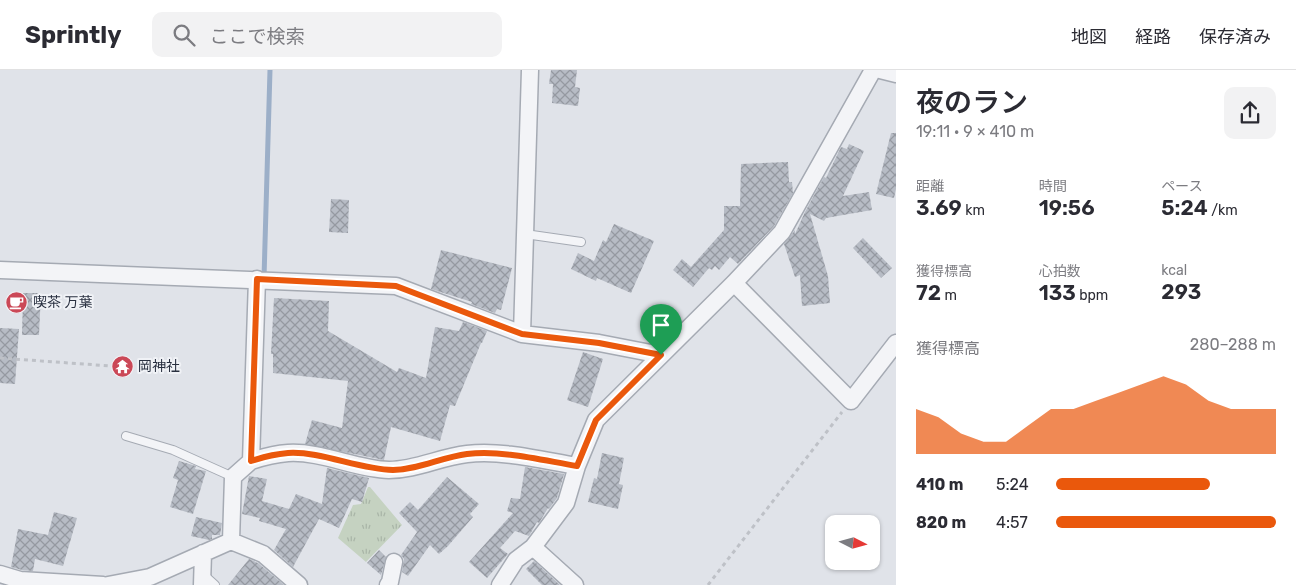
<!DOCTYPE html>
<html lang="ja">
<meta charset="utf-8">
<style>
:root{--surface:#fff;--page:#f2f2f3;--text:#2b2b33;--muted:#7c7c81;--line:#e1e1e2;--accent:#ea580c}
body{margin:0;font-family:Rubik,"Noto Sans JP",sans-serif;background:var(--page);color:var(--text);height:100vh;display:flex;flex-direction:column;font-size:19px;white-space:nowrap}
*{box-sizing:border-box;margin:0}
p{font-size:16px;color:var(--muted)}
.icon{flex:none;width:28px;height:28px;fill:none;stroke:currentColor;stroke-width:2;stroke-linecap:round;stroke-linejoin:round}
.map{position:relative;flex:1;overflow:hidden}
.panel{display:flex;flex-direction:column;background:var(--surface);width:400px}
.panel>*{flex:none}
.needle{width:32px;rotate:96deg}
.buttons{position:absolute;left:825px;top:445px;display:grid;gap:10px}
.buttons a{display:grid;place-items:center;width:55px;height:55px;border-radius:10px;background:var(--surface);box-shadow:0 1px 4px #0004;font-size:25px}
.pin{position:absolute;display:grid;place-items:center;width:42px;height:42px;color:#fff;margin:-51px -21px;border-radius:50% 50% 50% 0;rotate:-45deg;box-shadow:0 0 5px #0007}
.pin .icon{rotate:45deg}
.round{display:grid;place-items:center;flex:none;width:52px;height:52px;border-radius:10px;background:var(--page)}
.overview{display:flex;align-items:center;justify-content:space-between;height:85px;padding:0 20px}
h1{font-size:28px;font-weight:600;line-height:38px}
.stats{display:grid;grid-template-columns:repeat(3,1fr);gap:8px;height:85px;padding:5px 20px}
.stats div{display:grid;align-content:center}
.stats b{font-size:21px;font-weight:600}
.stats small{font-size:14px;font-weight:400}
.stats p{font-size:14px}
.chart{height:140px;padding:10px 20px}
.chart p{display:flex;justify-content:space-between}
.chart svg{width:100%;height:90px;margin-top:5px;fill:var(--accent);opacity:.7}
ul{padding:0 20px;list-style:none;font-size:16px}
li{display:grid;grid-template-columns:80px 60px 1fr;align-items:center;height:38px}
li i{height:12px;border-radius:6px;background:var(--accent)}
header{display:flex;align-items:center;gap:30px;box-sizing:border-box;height:70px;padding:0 25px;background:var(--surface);border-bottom:1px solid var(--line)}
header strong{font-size:24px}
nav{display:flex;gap:28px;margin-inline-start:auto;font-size:18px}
.search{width:350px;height:45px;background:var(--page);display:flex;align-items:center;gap:12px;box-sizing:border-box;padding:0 18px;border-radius:10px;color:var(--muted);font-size:19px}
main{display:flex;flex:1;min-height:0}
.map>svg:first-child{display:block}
</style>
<header>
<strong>Sprintly</strong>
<div class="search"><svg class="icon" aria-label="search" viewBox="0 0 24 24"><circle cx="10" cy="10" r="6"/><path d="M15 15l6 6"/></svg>ここで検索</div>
<nav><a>地図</a><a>経路</a><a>保存済み</a></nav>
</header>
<main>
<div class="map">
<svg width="896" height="515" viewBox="0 0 896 515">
<defs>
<pattern id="grass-tufts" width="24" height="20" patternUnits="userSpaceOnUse" patternTransform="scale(1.25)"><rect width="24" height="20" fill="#c5d2c1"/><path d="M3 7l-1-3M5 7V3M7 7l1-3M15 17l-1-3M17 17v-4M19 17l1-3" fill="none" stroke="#a9b5a7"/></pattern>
<pattern id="building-cross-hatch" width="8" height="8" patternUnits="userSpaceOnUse" patternTransform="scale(1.25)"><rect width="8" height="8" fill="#b7bcc5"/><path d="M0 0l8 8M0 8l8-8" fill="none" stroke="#9599a1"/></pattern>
</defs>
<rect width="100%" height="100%" fill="#e0e3e9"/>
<path fill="url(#grass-tufts)" d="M368 417H370L402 455 366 492 338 468 353 435 361 434Z"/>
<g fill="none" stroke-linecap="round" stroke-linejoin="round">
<path stroke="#9cafc8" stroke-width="5" d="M264 208 270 0"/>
</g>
<path fill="url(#building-cross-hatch)" d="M551 0H577L575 17 580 18 578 36 552 33 553 14H549Z
M891 63H896V119L894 128 876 124Z
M849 74 864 81 843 126 869 122 872 140 826 148 824 151 810 144 828 206 830 233 802 236 800 205 795 207 784 174 795 160V164L805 142 824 107 826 108 841 77 847 79Z
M788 92 789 112H792L793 123 774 156 738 194 730 187 719 200 715 196 712 200 709 198 693 217 673 200 682 189 691 197 724 160V136H740L741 94Z
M331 129 349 130 348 163 329 162Z
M614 154 654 171 631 223 597 208 596 211 571 199 578 183 594 191 603 170 606 172Z
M863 168 892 198 881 208 853 178Z
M441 180 512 198 501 240 497 239 495 243 471 234 472 232 431 219Z
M23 223H41L39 265H22Z
M274 228 329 231 328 261 397 302 399 298 426 308 435 257 459 261 463 252 487 261 482 273H481L455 336 450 335 440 371 391 357 384 390 305 374 312 350 342 358 348 311 273 303V284H271Z
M0 258 19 259 15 314 0 313Z
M583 282 603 289 588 337 567 330Z
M602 383 624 388 619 414 623 415 618 439 588 432 594 408 597 409Z
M179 391 196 396 195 399 206 401 193 444 170 437 178 410 173 408Z
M525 397 564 404 557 428 549 439 548 438 539 453 537 452 529 466 515 461 500 478 508 484 487 508 469 492 513 443 507 441 511 428 520 429Z
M327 398 369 408 362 432 352 429 339 458 319 449 293 497 274 480 286 459 259 451 260 448 242 444 249 406 267 409 262 431 289 439 296 424 322 434Z
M447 407 479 434 470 444 473 447 448 476 439 484 430 475 408 506 402 502 404 489 401 485 417 462 399 443 410 432 418 440Z
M54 442 77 448 63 496 35 489 33 501 22 500 11 497 18 459 48 465Z
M196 447 222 453 220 465H212V469L209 470 191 466Z
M379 480 386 487 381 505 367 493Z
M249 489 258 493 284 515H228Z
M534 491 560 515H542L526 499Z"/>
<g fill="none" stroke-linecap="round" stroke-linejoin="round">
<defs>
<path id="service" d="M525 164 581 172
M126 366 173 380 233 407
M204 505 215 515"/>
<path id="minor" d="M880 0 896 4
M0 200 396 216 522 264 599 273 661 285
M734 213 851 331 896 273
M522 264 530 0
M251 391C263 387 275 384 288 383 322 381 355 399 389 400 416 400 440 387 467 384 503 380 541 390 577 396
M231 471 233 407 251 391 257 209
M533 477 575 515
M0 504 20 510 103 515
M108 515 150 507 231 471 263 484 299 515
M202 515 203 483
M388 515 390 512 394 492
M500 515 516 490 533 477 566 433 577 396 596 350 734 213 782 162 873 0"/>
</defs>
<use href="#service" stroke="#a5aab3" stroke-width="10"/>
<use href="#minor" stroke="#a5aab3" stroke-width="19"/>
<path stroke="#bec1c7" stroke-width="3" stroke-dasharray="4 4" stroke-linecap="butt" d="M0 288 111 296
M708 515 842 342"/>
<use href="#service" stroke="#f3f4f7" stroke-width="8"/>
<use href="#minor" stroke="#f3f4f7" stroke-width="16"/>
</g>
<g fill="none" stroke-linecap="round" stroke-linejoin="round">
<defs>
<path id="route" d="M257 209 396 216 522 264 599 273 661 285 596 350 577 396C541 390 503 380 467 384 442 387 418 400 393 400 358 399 321 381 288 383 275 384 263 387 251 391Z"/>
</defs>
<use href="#route" stroke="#fff" stroke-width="10"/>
<use href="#route" stroke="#ea580c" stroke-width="6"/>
</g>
<defs>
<symbol id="cafe-disc" viewBox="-11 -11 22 22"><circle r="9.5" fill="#cb4857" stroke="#f0f2f6"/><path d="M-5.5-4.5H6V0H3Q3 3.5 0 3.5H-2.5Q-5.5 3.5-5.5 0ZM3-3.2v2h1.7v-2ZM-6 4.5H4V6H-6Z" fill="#fff"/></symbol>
<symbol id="temple-disc" viewBox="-11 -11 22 22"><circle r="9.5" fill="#cb4857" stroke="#f0f2f6"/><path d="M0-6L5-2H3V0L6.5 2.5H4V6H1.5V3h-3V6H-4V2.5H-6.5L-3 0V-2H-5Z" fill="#fff"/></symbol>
</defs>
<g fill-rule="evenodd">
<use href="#cafe-disc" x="4" y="220" width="25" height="25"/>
<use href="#temple-disc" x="110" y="284" width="25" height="25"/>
</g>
<g text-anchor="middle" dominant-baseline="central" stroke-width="4" stroke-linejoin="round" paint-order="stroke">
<g font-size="14" fill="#293040" stroke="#f0f2f6" text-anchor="start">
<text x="33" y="232">喫茶 万葉</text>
<text x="138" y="296">岡神社</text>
</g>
</g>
</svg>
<div class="buttons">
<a><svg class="needle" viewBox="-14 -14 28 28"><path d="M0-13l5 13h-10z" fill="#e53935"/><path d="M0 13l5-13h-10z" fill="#7c7c81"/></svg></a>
</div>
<div class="pin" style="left:661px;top:285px;background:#1e9e55"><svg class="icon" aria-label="arrive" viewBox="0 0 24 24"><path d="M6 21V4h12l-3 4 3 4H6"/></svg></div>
</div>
<section class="panel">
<div class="overview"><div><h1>夜のラン</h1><p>19:11 · 9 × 410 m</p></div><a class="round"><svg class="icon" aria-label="share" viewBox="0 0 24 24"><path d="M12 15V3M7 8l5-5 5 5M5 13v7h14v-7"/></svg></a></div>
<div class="stats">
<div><p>距離</p><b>3.69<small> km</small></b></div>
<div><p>時間</p><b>19:56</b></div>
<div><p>ペース</p><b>5:24<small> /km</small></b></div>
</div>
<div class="stats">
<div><p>獲得標高</p><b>72<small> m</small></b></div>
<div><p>心拍数</p><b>133<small> bpm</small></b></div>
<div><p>kcal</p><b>293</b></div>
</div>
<div class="chart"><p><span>獲得標高</span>280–288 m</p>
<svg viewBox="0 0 160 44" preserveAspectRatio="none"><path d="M0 44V22L10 26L20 34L30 38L40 38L50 30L60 22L70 22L80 18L90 14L100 10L110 6L120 10L130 18L140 22L150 22L160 22V44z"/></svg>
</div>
<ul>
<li><b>410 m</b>5:24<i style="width:70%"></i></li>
<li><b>820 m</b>4:57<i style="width:100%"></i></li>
</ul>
</section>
</main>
